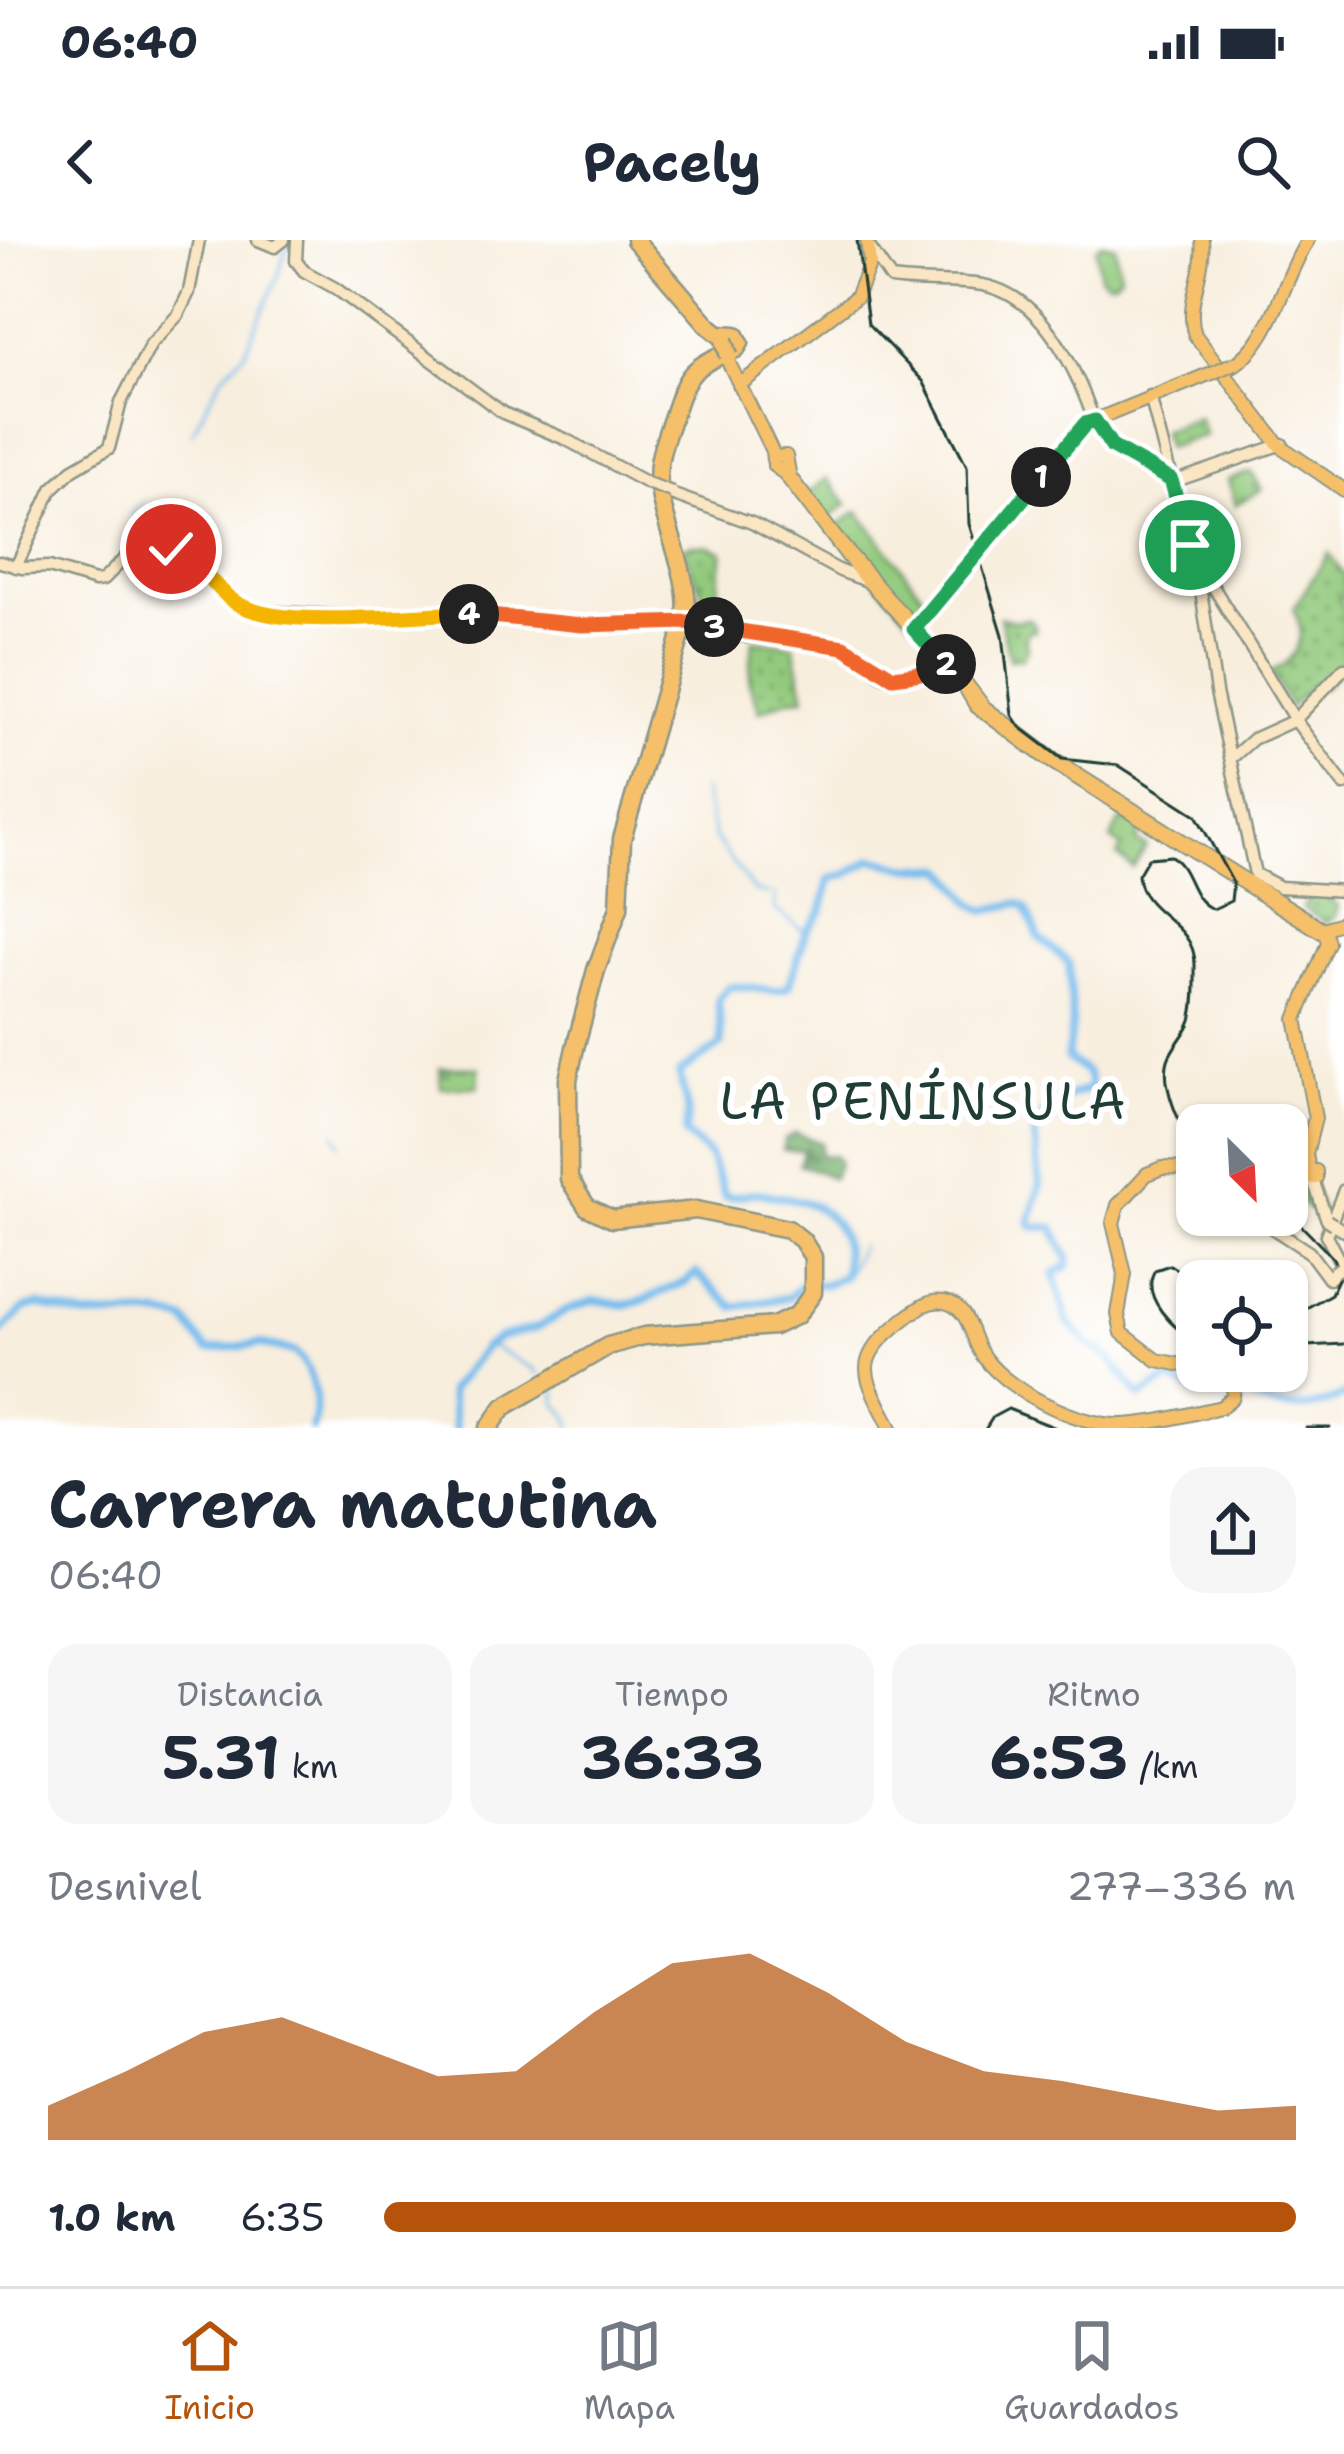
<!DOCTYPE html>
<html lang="es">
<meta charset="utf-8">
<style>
:root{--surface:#fff;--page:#f6f6f7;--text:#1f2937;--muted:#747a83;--line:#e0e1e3;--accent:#b45309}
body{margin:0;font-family:"Shantell Sans",sans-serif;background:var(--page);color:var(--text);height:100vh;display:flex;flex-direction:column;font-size:45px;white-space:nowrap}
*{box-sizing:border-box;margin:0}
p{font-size:39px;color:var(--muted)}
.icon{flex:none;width:66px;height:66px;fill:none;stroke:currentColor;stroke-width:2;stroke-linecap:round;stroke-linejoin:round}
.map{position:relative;height:1188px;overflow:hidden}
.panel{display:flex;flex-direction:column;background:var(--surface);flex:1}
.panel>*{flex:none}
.needle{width:78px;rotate:156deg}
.tools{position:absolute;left:1176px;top:864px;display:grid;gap:24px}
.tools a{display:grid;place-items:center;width:132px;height:132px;border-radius:24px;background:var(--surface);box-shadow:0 3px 9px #0004;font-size:60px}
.pin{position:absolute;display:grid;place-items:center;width:102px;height:102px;color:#fff;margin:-51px;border:6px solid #fff;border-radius:50%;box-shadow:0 3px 12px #0007}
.km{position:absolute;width:60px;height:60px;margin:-30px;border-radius:50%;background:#222;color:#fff;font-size:33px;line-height:60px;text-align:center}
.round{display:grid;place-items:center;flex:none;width:126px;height:126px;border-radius:36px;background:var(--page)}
.overview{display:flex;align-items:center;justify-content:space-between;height:204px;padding:0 48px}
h1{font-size:66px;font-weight:700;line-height:90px}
.figures{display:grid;grid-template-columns:repeat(3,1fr);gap:18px;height:204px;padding:12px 48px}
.figures div{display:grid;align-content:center;border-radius:30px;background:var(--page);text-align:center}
.figures b{font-size:60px;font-weight:700}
.figures small{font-size:33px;font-weight:400}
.figures p{font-size:33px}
.chart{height:336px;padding:24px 48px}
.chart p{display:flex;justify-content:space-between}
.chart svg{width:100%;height:216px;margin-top:12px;fill:var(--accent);opacity:.7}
ul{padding:0 48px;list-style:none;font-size:39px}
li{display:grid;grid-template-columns:192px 144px 1fr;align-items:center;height:90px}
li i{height:30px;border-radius:15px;background:var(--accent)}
.status{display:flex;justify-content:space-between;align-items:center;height:84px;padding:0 60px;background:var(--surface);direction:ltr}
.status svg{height:33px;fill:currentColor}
header{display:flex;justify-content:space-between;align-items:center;height:156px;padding:0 48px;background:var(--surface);font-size:54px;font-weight:700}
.dock{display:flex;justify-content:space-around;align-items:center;height:168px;border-top:3px solid var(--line);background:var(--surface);font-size:33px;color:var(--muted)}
.dock a{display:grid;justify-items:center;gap:6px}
.dock .current{color:var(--accent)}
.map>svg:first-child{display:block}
</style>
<div class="status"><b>06:40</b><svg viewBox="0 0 49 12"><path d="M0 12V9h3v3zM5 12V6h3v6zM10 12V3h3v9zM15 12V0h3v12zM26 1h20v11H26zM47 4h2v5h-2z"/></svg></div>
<header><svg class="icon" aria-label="back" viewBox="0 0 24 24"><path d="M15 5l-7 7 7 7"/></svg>Pacely<svg class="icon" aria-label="search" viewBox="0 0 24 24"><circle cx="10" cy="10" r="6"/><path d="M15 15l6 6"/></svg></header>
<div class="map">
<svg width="1344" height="1188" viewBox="0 0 1344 1188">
<defs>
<pattern id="forest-firs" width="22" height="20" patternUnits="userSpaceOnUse" patternTransform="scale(3)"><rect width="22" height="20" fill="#75ae6c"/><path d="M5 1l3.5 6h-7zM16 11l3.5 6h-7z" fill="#5f8f5a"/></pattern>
<pattern id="cemetery-stones" width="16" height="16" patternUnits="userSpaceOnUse" patternTransform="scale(3)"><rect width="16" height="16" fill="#92ca7d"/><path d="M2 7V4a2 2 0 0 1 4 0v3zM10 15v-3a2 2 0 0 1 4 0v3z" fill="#77a567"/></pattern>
<pattern id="park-dots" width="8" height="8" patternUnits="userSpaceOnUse" patternTransform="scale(3)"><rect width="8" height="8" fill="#92ca7d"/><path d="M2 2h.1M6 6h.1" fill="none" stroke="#77a567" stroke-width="1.8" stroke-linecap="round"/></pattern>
</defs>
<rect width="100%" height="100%" fill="#fff"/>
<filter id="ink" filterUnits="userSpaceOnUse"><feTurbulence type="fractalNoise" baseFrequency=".00833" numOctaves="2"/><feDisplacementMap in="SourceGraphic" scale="24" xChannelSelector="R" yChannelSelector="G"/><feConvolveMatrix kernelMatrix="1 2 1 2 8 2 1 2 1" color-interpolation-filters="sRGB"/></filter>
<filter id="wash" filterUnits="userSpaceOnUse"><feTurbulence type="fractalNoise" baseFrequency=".004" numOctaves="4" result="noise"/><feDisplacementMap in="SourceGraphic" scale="48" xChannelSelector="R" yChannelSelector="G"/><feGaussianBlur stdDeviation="2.7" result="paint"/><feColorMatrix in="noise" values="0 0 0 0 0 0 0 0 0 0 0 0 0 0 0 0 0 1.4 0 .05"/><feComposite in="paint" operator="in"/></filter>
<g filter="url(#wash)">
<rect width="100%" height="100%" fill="#f8eedd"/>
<path fill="#92ca7d" stroke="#588458" stroke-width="3" d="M1102 3 1115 6 1120 34 1114 41H1106L1100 36 1096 8Z
M827 238 847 264 828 279 808 253Z
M858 271 931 366 914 385 832 290Z
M1132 578 1142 585 1137 602 1147 606 1133 628 1117 615 1122 607 1111 599 1122 579 1128 583Z"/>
<path fill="url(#forest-firs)" stroke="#4a7650" stroke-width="3" d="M796 893 821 903 820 915 835 916 839 922 833 938 799 924 804 911 783 910 785 899Z"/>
<path fill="url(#cemetery-stones)" stroke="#588458" stroke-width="3" d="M440 828H479L478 847 441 848Z"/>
<path fill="url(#park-dots)" stroke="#588458" stroke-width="3" d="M1198 177 1205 195 1166 208 1162 191Z
M1251 232 1262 249 1236 265 1228 240Z
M692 305 708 306 723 312 717 356 703 355 682 308Z
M1329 313 1344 336V356L1339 360 1344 366V426L1322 449 1314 443 1290 467 1270 432C1299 420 1307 394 1293 369Z
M1000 377 1013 381 1029 379 1035 385V391L1031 389 1025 398 1028 407 1022 418 1009 419Z
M753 400 794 405 805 458 789 459 760 471 749 443Z
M1320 653 1338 666 1335 677 1326 683 1303 668 1310 654Z
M1287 938C1314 938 1317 960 1325 983L1315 979 1312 971 1287 953Z"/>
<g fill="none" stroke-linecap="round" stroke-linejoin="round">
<path stroke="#75bced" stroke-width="3" d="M192 193 220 139 244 113 278 37 288 2
M130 275 144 262
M703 549 715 599 754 651 768 654
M775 654 774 668 806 693
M335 893 340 904
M826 1044 845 1038 861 1006
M489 1105 530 1127
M532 1128 538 1134
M556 1143V1162L570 1179 571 1188"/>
<path stroke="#75bced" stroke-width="8" d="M0 1093 24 1069 38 1065 86 1077 158 1075 186 1081 207 1110 260 1104 295 1112C314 1131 320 1164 312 1188
M455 1188 450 1150 485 1107 500 1097 537 1088 567 1070 595 1060 623 1065 639 1062 685 1042 696 1033 734 1067 789 1057 803 1044H826L844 1036C851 989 828 963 782 957 773 956 762 952 753 953 742 954 736 958 725 956L709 915 685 894 688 872 679 833 722 804 718 760 728 747C748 743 773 757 789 746L807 690 822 671 830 639 848 634 872 619 906 627 946 629 972 663 985 671 1018 663 1026 667 1039 698 1069 723 1072 783 1067 818 1088 834 1091 848 1051 863 1034 890 1040 946 1030 982 1034 987H1053L1069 1019 1067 1027 1054 1033 1068 1083 1089 1105 1109 1117 1140 1157 1169 1139 1201 1154 1242 1149C1269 1173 1311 1173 1344 1155"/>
</g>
</g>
<g filter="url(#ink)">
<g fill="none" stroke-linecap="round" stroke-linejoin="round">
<defs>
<path id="secondary" d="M258 0 275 7 284 0
M297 0 296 21 304 31 335 48 503 173 565 199 647 243
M870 8 891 39C919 43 947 41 975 44 1038 50 1073 122 1092 175
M1150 156 1170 234
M1095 181 1112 207 1171 240
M1170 230 1196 317 1216 452 1255 634 1280 647 1344 651
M1176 241 1282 204
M671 254 752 283 840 331 867 341
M0 322 22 328 49 327 95 341 103 340 135 308 165 305 187 314 236 361 259 371 356 376 452 373 582 385 678 383
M1198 322 1295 480 1344 545
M16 327 52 249 72 230 109 208 121 162 151 104 178 75 189 52 199 0
M688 384 746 397 836 408 856 416 882 436 897 440 955 429
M1235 515 1253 499 1295 480 1344 428
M1313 940 1327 980
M1252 975 1309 1012 1329 1039 1335 1034
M1333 984 1344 991
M1342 1026 1326 995 1344 950"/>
<path id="primary" d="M1202 0C1206 33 1184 63 1195 95L1279 205 1344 250
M726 117 772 211 773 220
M1229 128C1273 104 1282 39 1308 0
M739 145 856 57 870 23 867 0
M1098 179 1219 130
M912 388 1092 176
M1197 929 1162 928 1147 934 1118 965 1113 983 1125 1034 1118 1074 1122 1093 1157 1120 1197 1128
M1309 931 1306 914 1315 878 1296 779 1328 703 1326 695 1047 519 976 466 960 439 863 336 784 233 774 226V217L786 216 790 237 837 299 887 358 955 429 984 467 1054 520 1323 689 1344 682
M1287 936 1316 938V931H1309
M891 1188C864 1134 850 1122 903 1080 915 1071 927 1059 944 1062 968 1066 970 1093 980 1111 1000 1148 1080 1187 1122 1185 1154 1184 1189 1174 1221 1167L1233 1157C1235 1142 1229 1134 1215 1131"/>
<path id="highway" d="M489 1188 504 1167 608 1106 644 1096 774 1086 797 1075 813 1053V1017L802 1000 788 989 696 970 612 979 587 967 569 939 568 840 575 808 596 730 619 668 622 599 686 378C692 327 653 273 659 224 661 209 667 193 672 179 687 132 691 127 736 109L740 103 736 95 719 94 709 86 635 0"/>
</defs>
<use href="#secondary" stroke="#8c9688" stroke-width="15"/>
<use href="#primary" stroke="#8c9688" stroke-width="16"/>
<use href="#highway" stroke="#8c9688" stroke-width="21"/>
<use href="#secondary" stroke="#fbe6c4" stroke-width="10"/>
<use href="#primary" stroke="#f6c06b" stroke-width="12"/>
<use href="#highway" stroke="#f6c06b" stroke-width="16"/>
<path stroke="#1f3d34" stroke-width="3" d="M857 0 868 84 923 141 967 226 969 284 1003 395 1012 475 1020 487 1062 519 1118 525 1196 575 1233 643 1231 661 1213 669C1189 660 1192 630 1171 616L1148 618 1138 635C1140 674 1195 681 1195 724 1195 742 1196 763 1191 780 1186 795 1173 805 1168 820 1161 843 1179 890 1197 905
M1287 971 1333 1018 1340 1035 1331 1054 1287 1079
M1197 1043 1170 1025 1155 1030C1139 1056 1174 1090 1197 1102
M1287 1107 1344 1104
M986 1188 993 1177 1008 1169 1056 1188
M1306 1188H1330"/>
<defs>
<path id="secondary-bridge" d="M647 243 672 252
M678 383 688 382
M1327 980 1333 984
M1334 1032 1340 1028"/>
<path id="primary-bridge" d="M1210 134 1234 123"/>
<path id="highway-bridge" d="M724 100 729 116"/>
</defs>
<use href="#secondary-bridge" stroke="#8c9688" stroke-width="15" stroke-linecap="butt"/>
<use href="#primary-bridge" stroke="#8c9688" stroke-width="16" stroke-linecap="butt"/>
<use href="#highway-bridge" stroke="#8c9688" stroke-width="21" stroke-linecap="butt"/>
<use href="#secondary-bridge" stroke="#fbe6c4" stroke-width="10"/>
<use href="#primary-bridge" stroke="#f6c06b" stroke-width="12"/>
<use href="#highway-bridge" stroke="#f6c06b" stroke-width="16"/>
</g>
</g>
<g fill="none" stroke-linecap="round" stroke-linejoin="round" filter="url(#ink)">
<defs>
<path id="split-1" d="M1041 237 1085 184 1095 181 1112 207 1171 240 1190 305"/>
<path id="split-2" d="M946 424 914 389 1041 237"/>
<path id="split-3" d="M714 387 844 407 893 437 943 430 946 424"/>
<path id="split-4" d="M469 374 582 385 688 382 714 387"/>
<path id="split-5" d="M229 358C273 395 414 371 469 374"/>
<path id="split-6" d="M171 309 186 316 229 358"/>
</defs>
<use href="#split-1" stroke="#fff" stroke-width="24"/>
<use href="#split-2" stroke="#fff" stroke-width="24"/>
<use href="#split-3" stroke="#fff" stroke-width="24"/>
<use href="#split-4" stroke="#fff" stroke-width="24"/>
<use href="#split-5" stroke="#fff" stroke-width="24"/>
<use href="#split-6" stroke="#fff" stroke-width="24"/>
<use href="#split-1" stroke="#22a559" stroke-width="15"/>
<use href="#split-2" stroke="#22a559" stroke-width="15"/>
<use href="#split-3" stroke="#f0652b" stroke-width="15"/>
<use href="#split-4" stroke="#f0652b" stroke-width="15"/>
<use href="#split-5" stroke="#f5b400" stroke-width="15"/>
<use href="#split-6" stroke="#f5b400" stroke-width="15"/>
</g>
<g text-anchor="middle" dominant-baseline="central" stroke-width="12" stroke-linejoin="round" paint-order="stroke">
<g font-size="51" letter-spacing="3" fill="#1f3d34" stroke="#fff">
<text x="924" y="861">LA PENÍNSULA</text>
</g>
</g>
</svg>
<div class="tools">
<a><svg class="needle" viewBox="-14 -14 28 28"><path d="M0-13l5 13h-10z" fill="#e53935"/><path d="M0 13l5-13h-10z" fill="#747a83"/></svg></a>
<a><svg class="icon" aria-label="locate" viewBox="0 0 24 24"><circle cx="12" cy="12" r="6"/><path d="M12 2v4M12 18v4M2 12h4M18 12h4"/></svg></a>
</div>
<div class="pin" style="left:1190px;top:305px;background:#1e9e55"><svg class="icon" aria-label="arrive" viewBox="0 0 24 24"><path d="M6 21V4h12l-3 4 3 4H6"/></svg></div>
<div class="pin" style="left:171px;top:309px;background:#d93025"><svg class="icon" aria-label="check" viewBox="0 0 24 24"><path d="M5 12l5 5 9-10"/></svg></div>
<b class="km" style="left:1041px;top:237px">1</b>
<b class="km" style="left:946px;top:424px">2</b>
<b class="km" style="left:714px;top:387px">3</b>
<b class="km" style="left:469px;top:374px">4</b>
</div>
<section class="panel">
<div class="overview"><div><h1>Carrera matutina</h1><p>06:40</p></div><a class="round"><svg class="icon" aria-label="share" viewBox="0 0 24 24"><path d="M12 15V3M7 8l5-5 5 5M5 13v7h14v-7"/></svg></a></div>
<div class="figures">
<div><p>Distancia</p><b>5.31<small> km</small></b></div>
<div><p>Tiempo</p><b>36:33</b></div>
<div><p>Ritmo</p><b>6:53<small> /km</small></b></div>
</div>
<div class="chart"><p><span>Desnivel</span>277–336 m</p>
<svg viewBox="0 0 160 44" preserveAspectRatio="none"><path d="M0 44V37L10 30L20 22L30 19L40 25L50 31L60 30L70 18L80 8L90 6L100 14L110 24L120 30L130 32L140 35L150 38L160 37V44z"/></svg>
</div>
<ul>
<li><b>1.0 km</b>6:35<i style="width:100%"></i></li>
</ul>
</section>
<nav class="dock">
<a class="current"><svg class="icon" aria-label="home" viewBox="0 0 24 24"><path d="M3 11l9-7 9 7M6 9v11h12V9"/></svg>Inicio</a>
<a><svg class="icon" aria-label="map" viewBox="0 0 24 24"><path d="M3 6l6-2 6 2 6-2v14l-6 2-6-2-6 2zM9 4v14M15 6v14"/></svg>Mapa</a>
<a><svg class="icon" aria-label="saved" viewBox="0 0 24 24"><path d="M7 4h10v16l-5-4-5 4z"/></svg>Guardados</a>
</nav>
